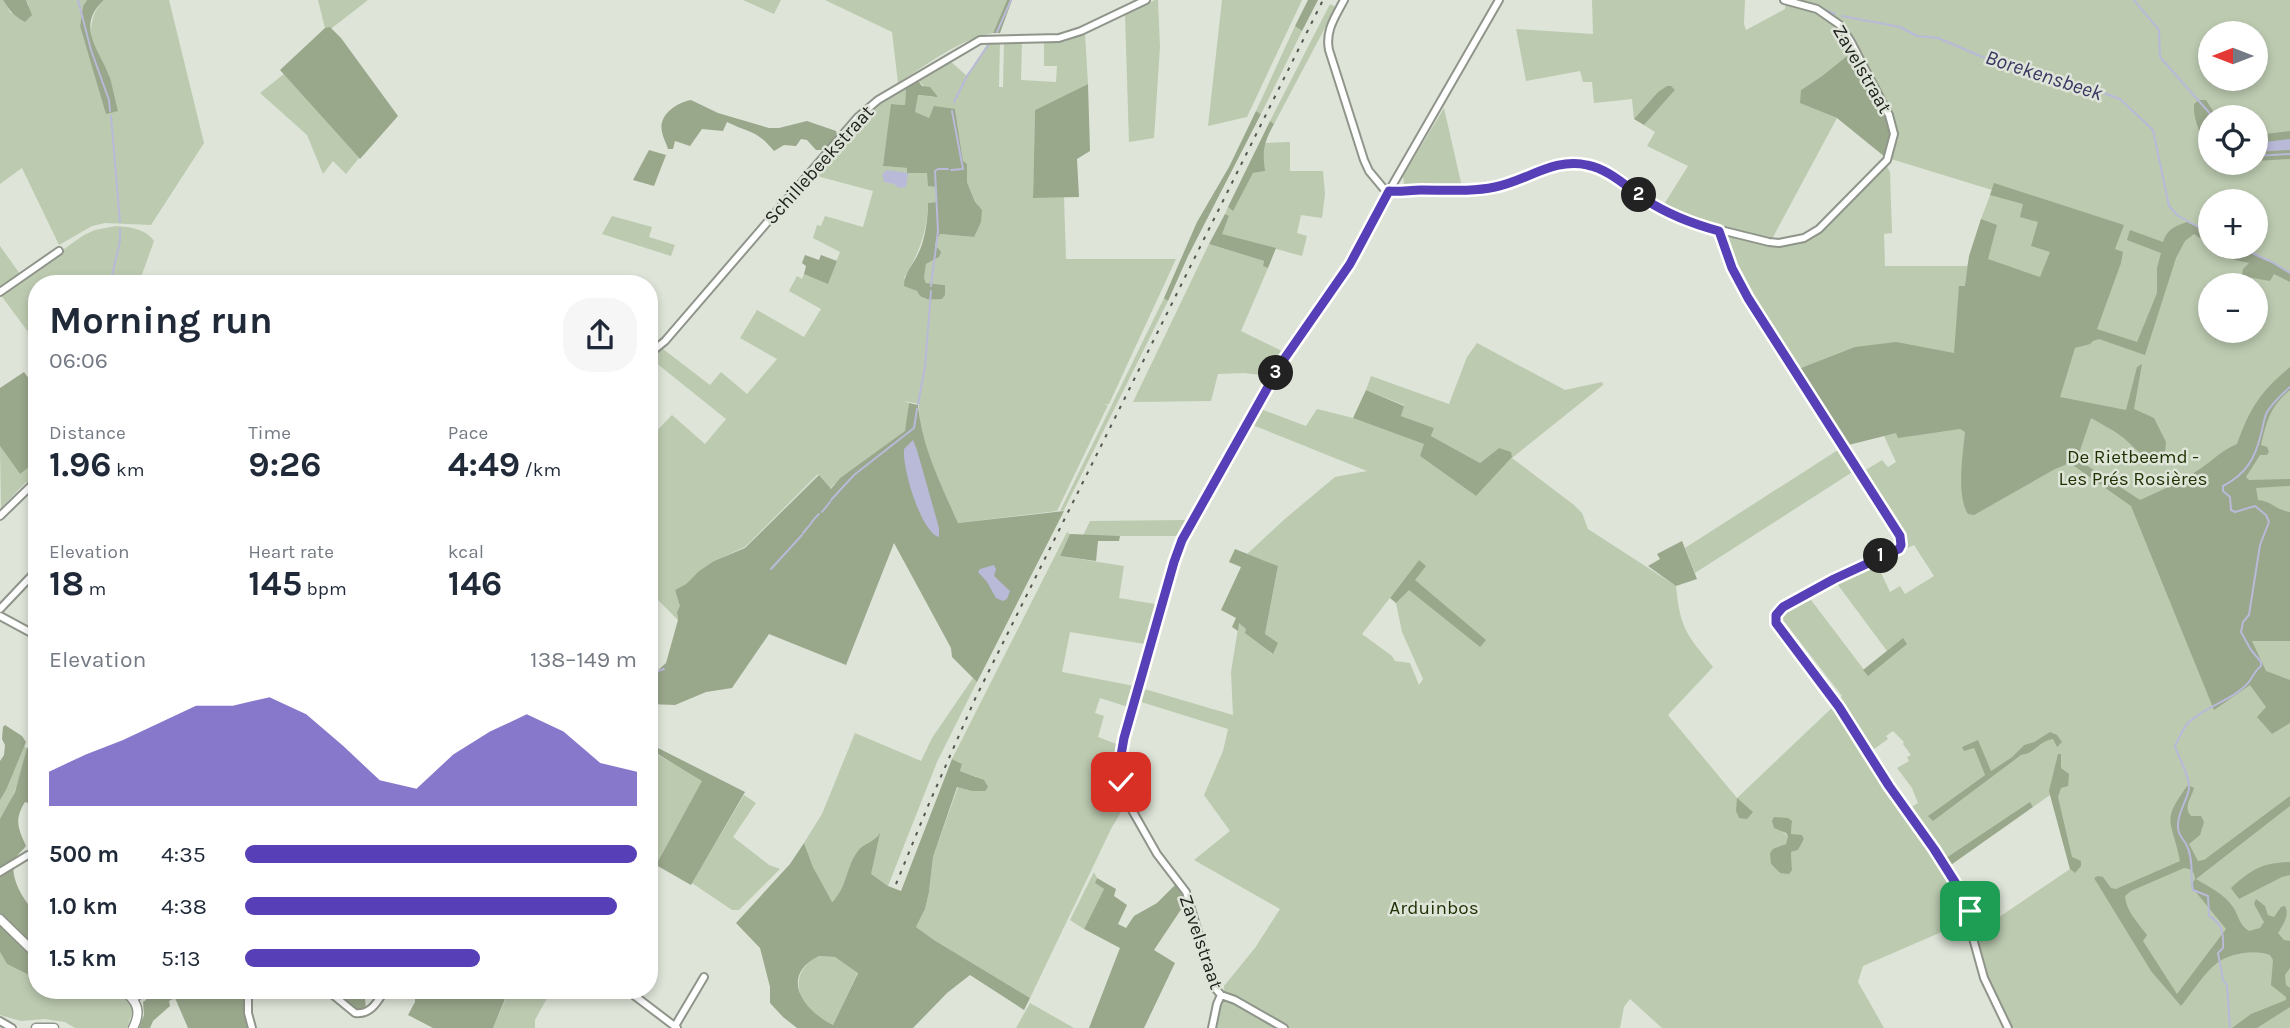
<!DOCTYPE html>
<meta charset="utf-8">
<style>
:root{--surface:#fff;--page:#f6f6f7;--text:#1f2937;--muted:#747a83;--accent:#563fb7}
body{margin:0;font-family:Karla,sans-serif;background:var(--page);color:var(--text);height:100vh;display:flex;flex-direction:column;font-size:26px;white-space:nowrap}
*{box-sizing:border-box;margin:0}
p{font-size:23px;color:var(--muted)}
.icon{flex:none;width:38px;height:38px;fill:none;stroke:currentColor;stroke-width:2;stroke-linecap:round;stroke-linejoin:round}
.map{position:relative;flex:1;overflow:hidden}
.details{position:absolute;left:28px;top:275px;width:630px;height:724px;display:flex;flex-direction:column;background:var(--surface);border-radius:28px;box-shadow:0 4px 10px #0003}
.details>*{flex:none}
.needle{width:46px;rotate:270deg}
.fabs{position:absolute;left:2198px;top:21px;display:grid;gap:14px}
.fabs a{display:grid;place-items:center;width:70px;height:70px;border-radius:50%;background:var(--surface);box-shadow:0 4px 10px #0003;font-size:35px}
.pin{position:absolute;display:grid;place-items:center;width:60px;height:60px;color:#fff;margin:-30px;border-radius:14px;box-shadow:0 4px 10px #0006}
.km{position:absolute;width:35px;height:35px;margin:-18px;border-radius:50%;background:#222;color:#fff;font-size:19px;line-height:35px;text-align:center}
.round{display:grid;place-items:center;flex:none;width:74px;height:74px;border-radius:28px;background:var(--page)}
.head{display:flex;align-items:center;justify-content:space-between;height:119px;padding:0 21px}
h1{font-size:38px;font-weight:700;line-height:52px}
.metrics{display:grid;grid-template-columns:repeat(3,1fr);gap:10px;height:119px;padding:7px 21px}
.metrics div{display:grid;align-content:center}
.metrics b{font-size:35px;font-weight:700}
.metrics small{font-size:19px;font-weight:400}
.metrics p{font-size:19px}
.chart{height:196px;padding:14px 21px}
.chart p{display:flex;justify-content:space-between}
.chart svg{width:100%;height:126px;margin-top:7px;fill:var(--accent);opacity:.7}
ul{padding:0 21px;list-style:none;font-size:23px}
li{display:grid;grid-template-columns:112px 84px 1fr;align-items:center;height:52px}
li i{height:18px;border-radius:9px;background:var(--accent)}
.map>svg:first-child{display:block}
</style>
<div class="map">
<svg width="2290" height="1028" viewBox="0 0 2290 1028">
<rect width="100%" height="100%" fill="#dee4d8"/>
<path fill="#bccab0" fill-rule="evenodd" d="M0 0H3L11 13 29 5 26 0H87L83 6 80 26 107 113C107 102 111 86 109 75 106 66 99 59 95 51 88 34 90 13 104 0H169L204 143 151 225 105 223 92 226 59 245 22 168 0 184Z
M318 0H368L332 28H325Z
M743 0H781L774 14Z
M825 0H1007L993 33C958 40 928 64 898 83L892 32Z
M1155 0H1158L1160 47 1154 138 1129 142 1125 14Z
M1222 0H1302L1247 117 1208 126Z
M1592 0H1745L1744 24 1746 30 1785 9 1786 3C1824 13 1833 18 1852 52L1822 76 1801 90V103L1837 118 1772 239 1700 222 1663 206 1688 166 1647 146 1655 132 1644 125 1675 90 1657 93 1634 119 1632 99 1594 103 1592 82H1583L1580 71 1526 81 1516 29 1593 34Z
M1796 0H2290V1028H2011L1987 980 1974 934 2070 869 2050 795 2033 807 2030 803 1943 860 1907 810 1918 803 1912 788 1897 768 1909 761 1907 757 1911 755 1903 744 1904 742 1893 731 1886 736 1888 739 1870 752 1836 701 1842 696 1780 616 1787 608 1808 596 1868 675 1903 638 1887 651 1835 581 1876 562 1890 592 1900 586 1905 594 1934 576 1914 545 1905 549 1902 533 1861 473 1882 460 1888 467 1896 462 1884 436 1844 446 1749 297 1737 273 1724 237 1730 235 1780 245 1798 242 1817 235 1886 165 1890 172 1892 233 1884 234 1885 266H1967L1981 219 1992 190 1891 159 1896 135 1891 112 1842 23C1829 10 1815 5 1796 0ZM2210 33H2256V79H2210ZM2210 117H2256V163H2210ZM2210 201H2256V247H2210ZM2210 285H2256V331H2210ZM2049 733 2050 739C2039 743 2032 756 2021 755L1929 815 1985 775 1974 748 1990 772 2012 757 2024 745 2034 742Z
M1330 4 1336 7 1274 124 1270 121Z
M1295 26 1302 31 1261 114 1256 111Z
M1085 33 1088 84 1035 110 1033 198 1064 197 1066 259H1176L1109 404H1103L1108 405 1057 511 958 523C942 486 918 445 919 404L904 401 909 403 906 431 840 478 830 489 818 474 745 547 714 561 699 571 686 584 675 590 681 606 677 612 678 620 649 591V439L672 415 705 444 726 419 650 358 663 349 710 385 721 372 747 394 777 359 740 338 757 310 804 337 821 309 789 291 797 276 802 279 804 274 828 283 840 252 813 238 817 225 821 226 825 216 863 227 873 191 813 175 868 112 906 86 905 105 892 104 883 166 907 168V173H928L937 186 936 202 928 203C927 233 919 253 904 278L924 299H942L945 285 926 283 924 278 926 264 939 257 938 247 935 244 940 234 974 237 975 202 967 182V165L963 161 955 109 929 119 914 112 917 95 934 97 917 79 949 60 967 76 988 43 1000 42 999 87H1003L1004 42H1022L1021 80 1056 82 1057 66H1044V43L1064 42Z
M284 74 359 158 346 174 333 161 323 174 307 135 260 93Z
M1444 108 1462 187 1404 184 1403 176Z
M1290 142V171H1323L1325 194 1322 218 1301 215 1297 233 1307 236 1302 256 1221 234 1229 217 1225 214 1228 207 1233 210 1253 173 1264 171 1262 152 1264 143Z
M612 216 652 227 649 237 675 245 671 256 602 234Z
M116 226C131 227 146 229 154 241L139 283 37 284V344L0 294 84 235 95 230Z
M1209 244 1264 261 1263 266 1268 268 1241 331 1284 352 1270 376 1244 373 1218 374 1211 401 1133 402Z
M0 246 20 274 0 288Z
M1164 298 1168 301 1064 510 1060 511Z
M1477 343 1565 390 1602 382 1603 385 1512 458 1574 505 1582 513 1588 529 1676 586C1680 629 1687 635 1713 667L1668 715 1737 798 1835 705 1880 777 1960 894 1967 912V921L1863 966 1858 982 1884 1028H1662L1630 999 1624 1007 1620 1028H1215C1217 1017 1224 995 1224 986L1255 948 1280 909 1194 860 1230 831 1204 795 1223 751 1228 729 1138 701 1141 688 1233 715 1231 672 1239 622 1272 654 1277 643 1265 634 1278 566 1247 554 1286 518 1335 477 1367 471 1250 424 1258 408 1306 426 1317 409 1353 418 1425 444 1420 456 1476 496 1499 448 1480 463 1431 436 1434 428 1401 416 1404 405 1366 390 1371 376 1449 404 1467 357ZM1419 560 1414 580 1480 647 1409 589 1396 603 1402 632 1423 679 1419 685 1410 663 1395 661 1392 656 1362 634ZM1792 821 1791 835H1802L1804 839 1798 850 1791 852 1792 870 1780 873 1771 864 1777 848 1786 844 1788 836 1779 829Z
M0 446 20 474 37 461V476L29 485 26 482 1 508Z
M1841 448 1854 471 1695 573 1685 548Z
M1187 520 1179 536H1083L1090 521Z
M1067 532 1070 534 1060 556 1124 566 1119 598 1155 604 1145 644 1070 632 1062 672 1134 686 1128 707 1100 698 1095 713 1104 716 1098 737 1119 745C1116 767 1117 784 1125 805L1111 829 1030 998 934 940 916 927 925 909 929 892 933 857 958 787 972 791 977 777 960 771 962 764 952 759Z
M973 678 977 682 937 762 888 886 870 874 878 836 850 866 842 893 831 902 813 867 804 843 822 814 855 733 921 761 932 738Z
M649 744 658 748 656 754 703 780 656 865 649 860Z
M24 746 27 748C21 773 15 798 0 819V800Z
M744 795 756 803 733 837 769 865 780 869 739 910H732L692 883Z
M1094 872 1097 878 1095 883 1104 889 1084 929 1070 920Z
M0 952 7 964 37 979V990C50 991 63 990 76 991 82 991 88 993 93 993 110 990 126 989 133 1011L127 1028H75L65 1022 44 1019 21 1021 0 1015Z
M819 956 835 957 858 972 833 1025C825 1021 815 1016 809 1009 793 989 795 968 819 956Z
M509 991H551L535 1020V1028H493Z
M1030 1003 1074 1028H1016Z"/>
<path fill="#99a78b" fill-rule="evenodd" d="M3 0H26L32 15 25 22C14 16 9 10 3 0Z
M87 0H104C74 27 101 52 110 78 113 89 115 100 118 111L106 114 80 26 83 6Z
M1007 0H1012L1000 33H993Z
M1308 0H1318L1302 31 1295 26Z
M330 27 341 38 398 116 360 159 280 70 325 28Z
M1852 52C1868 83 1901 120 1885 157L1837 118 1800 103 1801 90 1822 76Z
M917 79 922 86 930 87 938 97 918 95 915 112 929 118 934 106 955 109 963 161 967 164V182L975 202 982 210 981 222 974 237 940 234 935 244 941 252 939 257 926 264 924 278 926 283 945 285V295L942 299C931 299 922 302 917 291L904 286C904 273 913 265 918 254 925 241 928 218 928 203L936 202 937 187 928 186 927 173H907V168L883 166 891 104 905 105 906 86Z
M1088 84 1090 151 1077 159 1079 197 1033 198 1035 110Z
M1667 86H1671L1675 90 1644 125 1634 119 1657 93Z
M691 100 718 113 769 128H779L807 121 836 131 837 134 824 150H816L807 140 801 139 796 146 784 145 774 151C757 130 749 133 727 122L723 131 702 129 690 146 675 141 673 149H668C666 143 663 137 662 132 658 115 676 103 691 100Z
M2199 100H2206L2217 117H2210V150C2201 136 2193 121 2194 104Z
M1256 111 1261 114 1188 256 1168 301 1164 298 1197 222 1229 167Z
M1270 121 1274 124C1264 143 1262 150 1265 171L1253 173 1233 211 1228 207Z
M2290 131V159L2256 161V135Z
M649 150 666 155 654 186 633 180Z
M1994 183 2124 225 2115 249 2123 252 2121 263 2097 329 2137 342 2157 293V268L2161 253 2127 240 2130 230 2163 242C2167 229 2175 226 2187 222L2210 232V245L2194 234 2185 241 2176 258 2145 355 2099 339 2093 341 2090 344 2075 348 2060 397 2126 410 2137 367 2142 364 2134 409 2154 418 2166 442 2165 453C2143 464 2135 446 2121 436 2112 429 2101 424 2091 418L2077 459 2140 500C2161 491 2181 481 2200 469 2213 460 2222 450 2237 444 2250 408 2260 392 2290 367V390C2270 407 2267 420 2261 445L2267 447 2269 452 2267 455H2260L2246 477 2249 480 2290 479V486L2256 488 2258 500C2271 501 2276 510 2290 512V641H2252L2266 671 2290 680V723L2272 734 2257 717 2266 707 2250 685 2214 710 2131 506 2070 463 2055 469 1974 515 1968 514C1956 495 1963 454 1965 432L1960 429 1898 438 1896 433 1844 446 1796 370 1855 347 1896 342 1954 353 1959 286H1965L1969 256 1981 219 1997 225 1988 259 2040 277 2050 252 2031 246 2038 222 2020 217 2023 204 1990 195Z
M1225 214 1229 216 1222 234 1276 248 1268 268 1263 266 1264 261 1209 244Z
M2212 247H2242L2290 272V282L2274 274 2270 281 2242 276 2243 269 2249 263 2221 257Z
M805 255 819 260 821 255 837 261 828 284 804 274 806 266 802 263Z
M24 372 37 390V461L20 474 0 446V388Z
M1366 390 1404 406 1401 416 1434 428 1431 436 1480 463 1499 448 1511 452 1512 457 1476 496 1420 456 1424 444 1353 418Z
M909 403 918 405C922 448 941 484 958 523L1064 511 977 682 952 657 951 648 894 543 846 665 769 634 732 688 706 692 675 705 649 704V674L656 672 666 663 678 620 677 612 680 606 675 590 686 584 699 571 714 561 745 548 819 475 831 489 840 478 905 431Z
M1070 534 1120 536 1119 541H1098L1096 561 1060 556Z
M1682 541 1697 579 1676 586 1648 566 1660 559 1657 554Z
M1235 549 1278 566 1265 634 1278 643 1273 654 1245 633 1246 629 1239 623 1238 631 1232 627 1236 618 1221 610 1241 567 1229 562Z
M1419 560 1426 566 1415 580 1486 640 1480 647 1409 590 1396 603 1390 598Z
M1903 638 1907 644 1868 676 1863 670Z
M5 725 22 736 26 742 6 790 0 800V761L4 755 5 745 2 739 3 727Z
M2050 732 2057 735 2062 742 2057 747 2053 739C2039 741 2034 755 2021 755L1933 821 1928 816 1985 775 1974 748 1964 751 1962 747 1978 740 1991 771 2012 757 2024 745 2034 742Z
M37 747V806L25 802C14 820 18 828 26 846 23 850 17 855 15 859 8 877 25 903 37 914V979L7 964 0 952V819L15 792 27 748Z
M658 748 745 792 691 885 656 865 702 781 656 753Z
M2058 754H2061V768L2069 774 2068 786 2061 788 2058 797 2072 857 2081 861V866L2075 873 2070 869 2049 791Z
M952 759 962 764 960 771 984 780 988 787 985 791H972L957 787 933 857 929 892 925 909 916 927 934 940 1030 998 1024 1010 970 975 947 993 913 1028H797L783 1017 770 1003V987L760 948 736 923 790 864 804 843 813 867 832 902C848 887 845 868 858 851 864 843 875 842 880 833L871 874 888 886 901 891ZM819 956 835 957 858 973 833 1025C804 1011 778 976 819 956Z
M2188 785 2194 788C2191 799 2183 807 2191 816H2201L2204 822 2200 835 2189 844 2198 861 2204 860 2290 796V806L2196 879C2209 887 2223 893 2233 907 2239 916 2239 925 2249 931L2260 928 2264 922 2254 904 2256 899 2265 906 2268 915 2274 917 2281 907 2285 906C2290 915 2283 925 2278 933L2284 940 2290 941V968L2285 975 2286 985 2290 988V1007L2257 1028H2232L2251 1014 2286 1000V997L2271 985 2273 960 2270 955C2256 949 2229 953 2217 963 2203 974 2192 993 2181 1006L2151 971 2094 878 2098 876 2103 877 2111 888 2116 889 2180 861C2172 819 2160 823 2188 785ZM2184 868C2192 869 2194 871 2195 879L2191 886 2226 929 2177 994 2143 941 2147 935C2138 923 2126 911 2125 896L2131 891Z
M1737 798 1753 812 1747 819 1739 818 1736 811Z
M2030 802 2033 807 1948 867 1943 860Z
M1774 817 1788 818 1792 821 1791 834 1802 835 1804 839 1798 850 1791 852 1792 870 1789 874 1780 873 1771 864 1770 853 1773 849 1786 844 1788 836 1786 833 1774 828 1772 821Z
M2290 862V875L2282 877 2239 899 2231 888C2252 869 2262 863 2290 862Z
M1097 878 1116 889 1114 896 1127 905 1118 924 1126 928 1134 916 1157 903 1176 884 1186 902 1154 950 1175 963 1144 1028H1089L1120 948 1084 929 1104 889 1095 883Z
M501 990 507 994 493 1028H433L408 1015 415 1002V996L410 991Z
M331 991H364L366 1008 356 1010Z
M147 992 245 991V1020L249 1028H188L175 998 169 1001 170 1006 153 1021 150 1028H139L144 1015 143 1002 146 1000Z"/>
<path fill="#b9b9d8" d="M2290 139V150L2256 152V143Z
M887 170 908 173 906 187 899 188 894 184 884 182 882 174Z
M913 440 917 450 939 528V537C921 533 902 467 904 449Z
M994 565 996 569 994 576 1010 591 1007 599 1003 601 996 598 987 582 978 572 980 569Z"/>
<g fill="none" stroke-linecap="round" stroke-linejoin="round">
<path stroke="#b9b9d8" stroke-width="2" d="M78 0 91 50 109 100 110 111
M1797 0 1809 4
M2134 0 2159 30 2160 57 2213 117
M1821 8 1835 14
M1842 16 1900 27 1917 36 1938 38 2018 72 2076 90 2098 91 2120 99 2153 130 2169 206 2177 215 2210 234
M997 32 1011 0
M954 102 967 76 989 44
M111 116 120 222
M2256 156 2290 154
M951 170 963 169 952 111
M2238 247 2272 262 2290 273
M110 284 120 241V229
M931 286 938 231 935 171 938 169H948
M918 404 925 367 931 291
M831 500 854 475 914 428 917 409
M822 512 830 502
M815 518 819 514
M809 526 814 519
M803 533 808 527
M771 569 802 535
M649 674 664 669
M2230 1028 2227 985 2223 980 2218 953 2223 948C2224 934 2222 923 2209 916L2208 896 2193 890C2190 876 2194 860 2187 846 2184 839 2178 836 2178 827 2177 813 2187 801 2189 789 2190 776 2179 759 2175 746 2179 739 2182 729 2188 723 2204 707 2228 702 2244 687 2252 681 2253 672 2261 666V662L2251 650 2241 632 2243 622 2249 615 2260 545 2269 522 2266 515 2255 506 2235 512 2231 510 2230 497 2223 491V486C2246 474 2255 459 2261 434 2263 427 2264 418 2267 412 2273 402 2281 395 2290 387"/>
<defs>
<path id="minor" d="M1344 0C1335 17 1325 31 1329 50L1364 160 1369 171 1384 189 1400 192 1416 190H1476L1515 182 1552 167 1565 163 1587 164 1600 169 1647 201 1688 222 1769 242 1779 243 1804 238 1819 229 1887 160 1894 134 1889 115 1851 42 1840 25 1817 9 1784 0
M1719 231 1732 268 1748 298 1897 530 1901 541 1900 548 1895 552 1857 568 1783 607 1776 615V623L1839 707 1889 786 1934 849 1965 898 1971 911V931L1984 978 2008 1028
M0 292 59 251
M649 354 665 341 858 117 878 100 980 40 1059 38 1081 31 1146 0
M0 516 37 480
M0 609 37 570
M0 616 37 636
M0 872 28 855
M248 990V1013L252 1028
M327 990 355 1013C371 1015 377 1002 385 990
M627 990 677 1028
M1221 995 1215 988 1186 892 1157 854 1128 803 1121 782 1120 761 1123 738 1174 562 1182 540 1282 362 1350 264 1389 191 1499 0
M1221 995 1235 1000 1284 1028
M135 999 141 990
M0 1021 12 1028
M675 1026 704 977
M1212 1028 1217 1004 1221 995"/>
<path id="major" d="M0 919 37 955
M123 990C137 1001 142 1011 133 1028
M36 1028H54"/>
</defs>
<use href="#minor" stroke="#8f958a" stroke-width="10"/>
<use href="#major" stroke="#8f958a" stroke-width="11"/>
<use href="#minor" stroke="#fff" stroke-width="6"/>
<use href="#major" stroke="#fff" stroke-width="8"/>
<path stroke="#545851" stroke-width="2" stroke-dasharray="3.5 7" stroke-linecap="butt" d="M896 884 928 806 975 699 1323 0"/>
</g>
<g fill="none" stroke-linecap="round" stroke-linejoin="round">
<defs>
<path id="route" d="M1121 782 1120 761 1124 738 1174 562 1182 540 1282 362 1350 264 1389 191C1400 192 1410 190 1421 190 1446 190 1471 192 1495 187 1526 181 1555 157 1587 165 1609 169 1628 188 1646 200 1669 215 1693 224 1719 231L1732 268 1748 298 1900 536 1901 545 1899 549 1834 579 1783 607 1776 615V623L1839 707 1889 786 1934 849 1965 898 1970 911"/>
</defs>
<use href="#route" stroke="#fff" stroke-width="14"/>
<use href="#route" stroke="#563fb7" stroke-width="9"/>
</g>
<g text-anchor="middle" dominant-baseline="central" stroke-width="5" stroke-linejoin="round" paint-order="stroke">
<g font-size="19" fill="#1c1e1a" stroke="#dee4d8">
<text transform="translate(1862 69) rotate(60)">Zavelstraat</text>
<text transform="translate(819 165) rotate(-48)">Schillebeekstraat</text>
<text transform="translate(1201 942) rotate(71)">Zavelstraat</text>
</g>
<g font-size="19" fill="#1e3102" stroke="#dee4d8">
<text x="2133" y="457">De Rietbeemd -<tspan x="2133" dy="22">Les Prés Rosières</tspan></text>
<text x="1434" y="908">Arduinbos</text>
</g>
<g font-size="21" font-style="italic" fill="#3b3763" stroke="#dee4d8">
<text transform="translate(2044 75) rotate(18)">Borekensbeek</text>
</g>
</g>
</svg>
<div class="fabs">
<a><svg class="needle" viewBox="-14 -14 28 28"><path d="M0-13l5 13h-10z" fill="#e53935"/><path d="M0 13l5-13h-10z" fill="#747a83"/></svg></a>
<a><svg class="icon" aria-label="locate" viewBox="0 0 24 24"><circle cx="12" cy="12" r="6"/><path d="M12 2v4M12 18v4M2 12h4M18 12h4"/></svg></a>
<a>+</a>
<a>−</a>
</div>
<div class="pin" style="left:1970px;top:911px;background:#1e9e55"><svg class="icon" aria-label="arrive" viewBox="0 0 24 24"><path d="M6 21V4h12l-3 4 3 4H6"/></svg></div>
<div class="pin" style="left:1121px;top:782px;background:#d93025"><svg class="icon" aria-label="check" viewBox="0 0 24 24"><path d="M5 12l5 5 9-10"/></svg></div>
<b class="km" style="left:1881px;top:556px">1</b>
<b class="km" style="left:1639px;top:195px">2</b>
<b class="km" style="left:1276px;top:373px">3</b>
<section class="details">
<div class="head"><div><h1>Morning run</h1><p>06:06</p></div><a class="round"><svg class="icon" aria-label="share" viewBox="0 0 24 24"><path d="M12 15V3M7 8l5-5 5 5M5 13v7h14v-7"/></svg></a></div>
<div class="metrics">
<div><p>Distance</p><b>1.96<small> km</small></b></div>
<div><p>Time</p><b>9:26</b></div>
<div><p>Pace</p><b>4:49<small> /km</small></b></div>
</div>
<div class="metrics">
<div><p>Elevation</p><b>18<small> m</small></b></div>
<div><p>Heart rate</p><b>145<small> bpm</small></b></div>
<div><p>kcal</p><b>146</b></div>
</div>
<div class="chart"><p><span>Elevation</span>138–149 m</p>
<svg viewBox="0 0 160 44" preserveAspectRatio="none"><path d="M0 44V32L10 26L20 21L30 15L40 9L50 9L60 6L70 12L80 23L90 35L100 38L110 26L120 18L130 12L140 18L150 29L160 32V44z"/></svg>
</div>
<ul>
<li><b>500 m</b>4:35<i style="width:100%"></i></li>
<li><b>1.0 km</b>4:38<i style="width:95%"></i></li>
<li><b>1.5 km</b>5:13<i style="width:60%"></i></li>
</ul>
</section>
</div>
